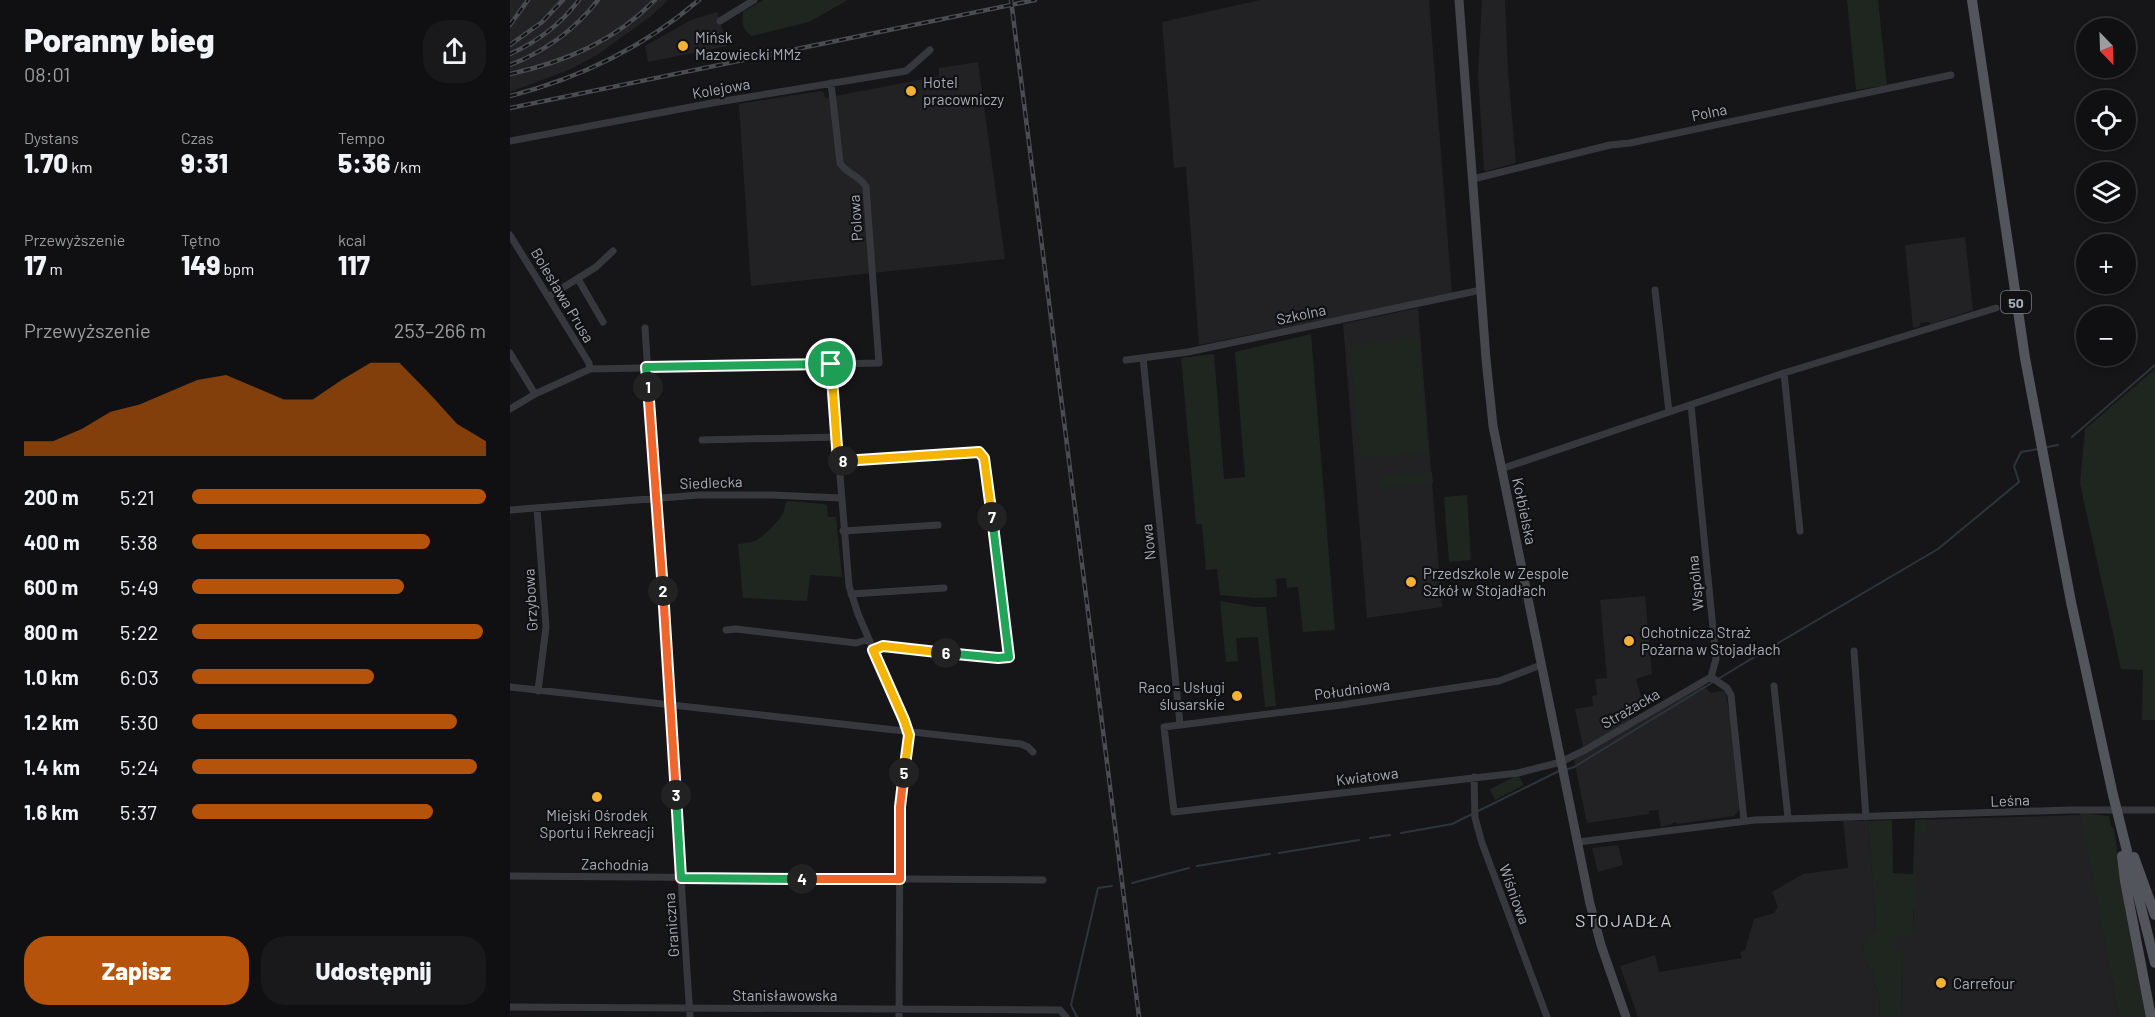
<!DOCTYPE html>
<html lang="pl">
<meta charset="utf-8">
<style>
:root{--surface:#101012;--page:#19191b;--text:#f1f3f6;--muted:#9c9d9f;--line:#303032;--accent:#b45309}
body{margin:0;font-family:Barlow,sans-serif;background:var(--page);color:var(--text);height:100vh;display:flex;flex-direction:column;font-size:22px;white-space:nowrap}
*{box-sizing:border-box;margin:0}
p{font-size:20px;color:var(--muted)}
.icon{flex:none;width:33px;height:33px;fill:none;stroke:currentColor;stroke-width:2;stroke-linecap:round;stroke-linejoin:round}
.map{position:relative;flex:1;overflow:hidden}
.details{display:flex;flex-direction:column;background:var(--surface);width:510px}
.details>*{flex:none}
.needle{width:39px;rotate:157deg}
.controls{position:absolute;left:1566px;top:18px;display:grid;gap:12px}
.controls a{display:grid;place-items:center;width:60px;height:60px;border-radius:50%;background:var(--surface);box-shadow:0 3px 9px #0003,0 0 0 2px var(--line);font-size:30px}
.pin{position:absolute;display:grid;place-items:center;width:51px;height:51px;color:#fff;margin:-26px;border:3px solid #fff;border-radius:50%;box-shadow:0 2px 6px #0007}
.km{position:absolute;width:30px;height:30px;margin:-15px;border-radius:50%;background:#222;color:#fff;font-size:16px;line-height:30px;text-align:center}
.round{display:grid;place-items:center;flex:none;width:63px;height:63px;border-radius:24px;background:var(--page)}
.summary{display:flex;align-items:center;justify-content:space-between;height:102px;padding:0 24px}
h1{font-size:33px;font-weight:800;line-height:45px}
.stats{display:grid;grid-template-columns:repeat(3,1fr);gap:9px;height:102px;padding:6px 24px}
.stats div{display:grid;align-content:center}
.stats b{font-size:26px;font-weight:800}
.stats small{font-size:16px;font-weight:400}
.stats p{font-size:16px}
.chart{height:168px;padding:12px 24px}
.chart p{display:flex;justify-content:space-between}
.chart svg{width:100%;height:108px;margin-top:6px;fill:var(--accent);opacity:.7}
.cta{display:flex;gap:12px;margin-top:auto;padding:12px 24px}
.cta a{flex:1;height:69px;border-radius:24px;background:var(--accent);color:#fff;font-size:24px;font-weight:800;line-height:69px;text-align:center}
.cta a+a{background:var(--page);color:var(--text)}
ul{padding:0 24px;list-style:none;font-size:20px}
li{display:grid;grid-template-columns:96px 72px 1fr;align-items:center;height:45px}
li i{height:15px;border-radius:8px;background:var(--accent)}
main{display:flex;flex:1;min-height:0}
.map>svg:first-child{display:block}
</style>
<main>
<section class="details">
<div class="summary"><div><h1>Poranny bieg</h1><p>08:01</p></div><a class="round"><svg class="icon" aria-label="share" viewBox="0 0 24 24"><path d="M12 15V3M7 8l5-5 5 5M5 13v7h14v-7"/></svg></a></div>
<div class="stats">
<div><p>Dystans</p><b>1.70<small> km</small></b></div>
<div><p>Czas</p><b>9:31</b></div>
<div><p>Tempo</p><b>5:36<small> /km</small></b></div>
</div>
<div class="stats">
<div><p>Przewyższenie</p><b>17<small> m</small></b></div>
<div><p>Tętno</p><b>149<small> bpm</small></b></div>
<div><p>kcal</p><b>117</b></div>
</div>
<div class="chart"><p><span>Przewyższenie</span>253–266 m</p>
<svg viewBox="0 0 160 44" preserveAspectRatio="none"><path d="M0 44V38L10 38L20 33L30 26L40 23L50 18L60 13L70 11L80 16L90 21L100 21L110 13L120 6L130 6L140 18L150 31L160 38V44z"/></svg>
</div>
<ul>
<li><b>200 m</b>5:21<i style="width:100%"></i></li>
<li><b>400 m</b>5:38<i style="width:81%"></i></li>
<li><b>600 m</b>5:49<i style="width:72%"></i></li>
<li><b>800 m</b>5:22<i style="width:99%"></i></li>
<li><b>1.0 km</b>6:03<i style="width:62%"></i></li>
<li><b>1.2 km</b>5:30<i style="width:90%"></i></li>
<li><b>1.4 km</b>5:24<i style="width:97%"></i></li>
<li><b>1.6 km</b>5:37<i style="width:82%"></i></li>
</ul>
<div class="cta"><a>Zapisz</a><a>Udostępnij</a></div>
</section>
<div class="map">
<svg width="1645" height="1017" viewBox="0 0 1645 1017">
<rect width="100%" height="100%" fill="#161618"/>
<path fill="#222225" d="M0 0H158L140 17 87 55 61 69 0 92Z
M750 0H919L942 294 689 345 676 167 664 168 652 22Z
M972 0H995L998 72 1006 163 977 171 974 170 968 75Z
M207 12 218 46 138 62 135 46 181 20Z
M468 62 495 259 241 286 229 104 310 91 314 93 315 98 429 76V68Z
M1455 237 1463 310 1421 324 1418 322 1411 323 1409 327 1403 328 1395 245Z
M908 308 932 607 857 618 833 324Z
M1135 596 1142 674 1126 679 1133 704 1118 708 1121 721 1073 747 1065 709 1083 706 1082 696 1087 695 1085 679 1097 678 1090 600Z
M1191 684 1201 693 1215 690 1221 721 1229 810 1224 816 1167 824 1166 822 1151 827 1148 810 1139 811V814L1077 823 1064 760Z
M1571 815 1609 1017H1391L1392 952H1385V937L1403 936 1405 820Z
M1333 820 1358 821 1366 927 1363 935 1353 948 1359 969H1362L1364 977 1362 978 1369 997 1370 1017H1128L1110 966 1145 955 1149 972 1232 958 1230 953 1235 950 1244 919 1264 913 1268 907 1262 892 1293 874 1338 868Z
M1108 845 1113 865 1088 872 1082 848Z"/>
<path fill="#1e261f" d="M253 0H338L299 22 242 36C232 29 232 23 233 12Z
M1337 0H1368L1377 85 1346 90Z
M801 334 825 630 793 632 788 587 777 588 776 578 766 579 767 597 745 598 710 595 707 569 696 570 692 524H686L671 358 704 354 714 479 735 477 725 352Z
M909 337 918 453 850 458 840 344Z
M1645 369V720H1632L1633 670 1611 669 1570 484 1575 429Z
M922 472 923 483 870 487V477Z
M957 495 961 560 939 562 934 497Z
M278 501 314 504 317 505 318 517H326L332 577 300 575 297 601 233 598 228 544C234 543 242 543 247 540 257 533 277 515 275 503Z
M710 601 746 607H756L766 706 755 707 748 637 726 638 728 661 716 662Z
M1008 775 1014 785 985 800 980 789Z
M1570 813 1599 816 1601 826 1604 829 1613 890 1637 1017H1609Z
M1417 819 1416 835 1406 836 1405 892 1415 893V895L1409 894 1405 899V909H1403V936L1385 938V951H1392L1391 1017H1370L1369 997 1362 977 1364 976 1362 969 1360 970C1356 961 1349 948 1357 940 1362 935 1364 934 1366 927L1358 821 1382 820 1383 873 1403 874 1405 820Z"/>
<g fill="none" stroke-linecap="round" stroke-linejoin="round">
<path stroke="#2c353c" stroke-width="2" d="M1562 437 1645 365
M1537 447 1548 445
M1055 770 1064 767 1231 665 1428 549 1509 482 1504 466 1511 452 1528 449
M891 833 942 824 1049 771
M860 838 880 835
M769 853 849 840
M687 866 760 854
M622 883 679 868
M567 1017 561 1005 588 888 602 886"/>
<path stroke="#37383d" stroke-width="7" d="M210 21 244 0
M0 141 202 103 396 71 420 50
M963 179 1100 145 1120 143 1441 75
M0 235 79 363 80 369
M68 279 93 322
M1145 290 1159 412
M38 297 86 267 103 251
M135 328 180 1017
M0 353 25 394
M633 358 670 724
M616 360 678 352 971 290
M321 364 339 586 348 614 394 720 399 735 390 807 389 1017
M1274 373 1290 531
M1181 405 1206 659 1201 677
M0 409 25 394 80 369 369 363 356 187C351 176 336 174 330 163L321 83
M192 440 326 437
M328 461 466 451 472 454 474 458 499 657 488 658 373 646 363 650
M991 469 1274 373 1486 308
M27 508 36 627 28 691
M0 510 189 495H262L331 498
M333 531 428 525
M341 594 434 588
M216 630 226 629 346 643 359 639
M1344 651 1356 817
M1031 665 989 681 831 705 654 727 664 812 1008 773 1051 762 1075 750 1201 677
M1201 677 1217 688 1221 695 1234 821
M1264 686 1278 818
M0 687 511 744 518 747 523 752
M964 777 965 818 972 843 1037 1017
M1068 842 1245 820 1559 810H1645
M0 876 533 880
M0 1007 550 1010 556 1017"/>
<path stroke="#45474d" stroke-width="9" d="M949 0 976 359 983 426 1080 904 1091 945 1116 1017"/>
<path stroke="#53555c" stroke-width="10" d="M1462 0 1515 358 1561 602 1603 795 1645 963
M1612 856 1615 881 1641 1017
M1624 857 1645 915"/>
<defs>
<path id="rail" d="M501 0 629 1017
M0 25 18 0
M0 45 32 22 53 0
M0 54C27 42 51 24 69 0
M0 65C34 52 66 29 88 0
M0 74C55 62 105 41 145 0
M0 96C70 78 134 47 189 0
M0 108 525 0"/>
</defs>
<use href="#rail" stroke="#4a4c52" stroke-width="4.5"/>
<use href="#rail" stroke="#111113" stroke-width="2" stroke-dasharray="7" stroke-linecap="butt"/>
</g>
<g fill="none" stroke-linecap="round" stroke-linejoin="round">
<defs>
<path id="split-1" d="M138 387 136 367 321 364"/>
<path id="split-2" d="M138 387 153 591"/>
<path id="split-3" d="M153 591 166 795"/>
<path id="split-4" d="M166 795 171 878 292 879"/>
<path id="split-5" d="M292 879H390V807L394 773"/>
<path id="split-6" d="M394 773 399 735 394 720 363 650 373 646 436 653"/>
<path id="split-7" d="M436 653 488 658 499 657 482 517"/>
<path id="split-8" d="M333 461 469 452 474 458 482 517"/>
<path id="split-9" d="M321 364 328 461H333"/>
</defs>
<use href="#split-1" stroke="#fff" stroke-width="12"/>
<use href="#split-2" stroke="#fff" stroke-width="12"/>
<use href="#split-3" stroke="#fff" stroke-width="12"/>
<use href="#split-4" stroke="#fff" stroke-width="12"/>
<use href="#split-5" stroke="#fff" stroke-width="12"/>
<use href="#split-6" stroke="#fff" stroke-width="12"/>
<use href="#split-7" stroke="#fff" stroke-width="12"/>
<use href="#split-8" stroke="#fff" stroke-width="12"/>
<use href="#split-9" stroke="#fff" stroke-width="12"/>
<use href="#split-1" stroke="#22a559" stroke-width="8"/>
<use href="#split-2" stroke="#f0652b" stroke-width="8"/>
<use href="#split-3" stroke="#f0652b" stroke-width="8"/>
<use href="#split-4" stroke="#22a559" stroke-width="8"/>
<use href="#split-5" stroke="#f0652b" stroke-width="8"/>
<use href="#split-6" stroke="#f5b400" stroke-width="8"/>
<use href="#split-7" stroke="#22a559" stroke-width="8"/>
<use href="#split-8" stroke="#f5b400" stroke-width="8"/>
<use href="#split-9" stroke="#f5b400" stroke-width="8"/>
</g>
<g fill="#f2b134" stroke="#111113" stroke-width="2">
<circle cx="173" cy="46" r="6"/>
<circle cx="401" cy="91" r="6"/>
<circle cx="901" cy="582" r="6"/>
<circle cx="1119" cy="641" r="6"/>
<circle cx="727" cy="696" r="6"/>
<circle cx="87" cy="797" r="6"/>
<circle cx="1431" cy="983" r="6"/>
</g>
<g text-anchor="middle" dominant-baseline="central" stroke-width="4.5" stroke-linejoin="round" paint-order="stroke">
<rect fill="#111113" stroke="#7b7e86" stroke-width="1.5" x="1491" y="291" width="30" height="22" rx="4.5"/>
<g font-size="14" font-weight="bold" fill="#a8adb8">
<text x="1506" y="302">50</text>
</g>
<g font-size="15" fill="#a8adb8" stroke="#111113" text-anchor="start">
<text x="185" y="37">Mińsk<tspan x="185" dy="17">Mazowiecki MMz</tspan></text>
<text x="413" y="82">Hotel<tspan x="413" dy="17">pracowniczy</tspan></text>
<text x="913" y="573">Przedszkole w Zespole<tspan x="913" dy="17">Szkół w Stojadłach</tspan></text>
<text x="1131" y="632">Ochotnicza Straż<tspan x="1131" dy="17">Pożarna w Stojadłach</tspan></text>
<text x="715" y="687" text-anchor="end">Raco - Usługi<tspan x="715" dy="17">ślusarskie</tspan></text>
<text x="87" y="815" text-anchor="middle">Miejski Ośrodek<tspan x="87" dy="17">Sportu i Rekreacji</tspan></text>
<text x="1443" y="983">Carrefour</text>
</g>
<g font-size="15" fill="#a8adb8" stroke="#111113">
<text transform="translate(211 88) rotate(-10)">Kolejowa</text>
<text transform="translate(1199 112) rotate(-12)">Polna</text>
<text transform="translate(345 218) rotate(-94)">Polowa</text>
<text transform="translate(53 295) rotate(59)">Bolesława Prusa</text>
<text transform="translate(791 314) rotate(-12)">Szkolna</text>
<text transform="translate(201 482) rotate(-2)">Siedlecka</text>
<text transform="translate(1015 511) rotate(78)">Kołbielska</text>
<text transform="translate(638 542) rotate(-96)">Nowa</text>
<text transform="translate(1185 583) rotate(-96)">Wspólna</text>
<text transform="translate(20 600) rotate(-93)">Grzybowa</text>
<text transform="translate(842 689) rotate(-8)">Południowa</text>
<text transform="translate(1120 708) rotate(-30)">Strażacka</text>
<text transform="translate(857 776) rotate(-7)">Kwiatowa</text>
<text transform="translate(1500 800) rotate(-2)">Leśna</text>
<text transform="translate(105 864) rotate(1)">Zachodnia</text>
<text transform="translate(1005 894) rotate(70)">Wiśniowa</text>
<text transform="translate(161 925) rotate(-94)">Graniczna</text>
<text x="275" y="995">Stanisławowska</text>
</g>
<g font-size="18" letter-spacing="1.5" fill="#c9ccd4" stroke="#111113">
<text x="1114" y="920">STOJADŁA</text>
</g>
</g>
</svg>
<div class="controls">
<a><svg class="needle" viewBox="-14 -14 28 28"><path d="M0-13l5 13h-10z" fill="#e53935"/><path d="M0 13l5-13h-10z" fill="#9c9d9f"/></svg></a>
<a><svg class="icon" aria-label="locate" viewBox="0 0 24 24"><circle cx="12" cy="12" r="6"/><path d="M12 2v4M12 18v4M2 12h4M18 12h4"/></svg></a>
<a><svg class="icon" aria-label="layers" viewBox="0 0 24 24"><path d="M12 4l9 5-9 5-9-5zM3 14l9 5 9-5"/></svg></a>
<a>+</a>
<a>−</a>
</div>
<div class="pin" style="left:321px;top:364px;background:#1e9e55"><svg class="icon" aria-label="arrive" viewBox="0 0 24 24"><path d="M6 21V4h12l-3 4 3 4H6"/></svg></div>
<b class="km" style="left:138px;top:387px">1</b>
<b class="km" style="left:153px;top:591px">2</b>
<b class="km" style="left:166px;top:795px">3</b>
<b class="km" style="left:292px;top:879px">4</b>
<b class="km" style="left:394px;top:773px">5</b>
<b class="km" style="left:436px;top:653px">6</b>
<b class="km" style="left:482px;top:517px">7</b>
<b class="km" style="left:333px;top:461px">8</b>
</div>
</main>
